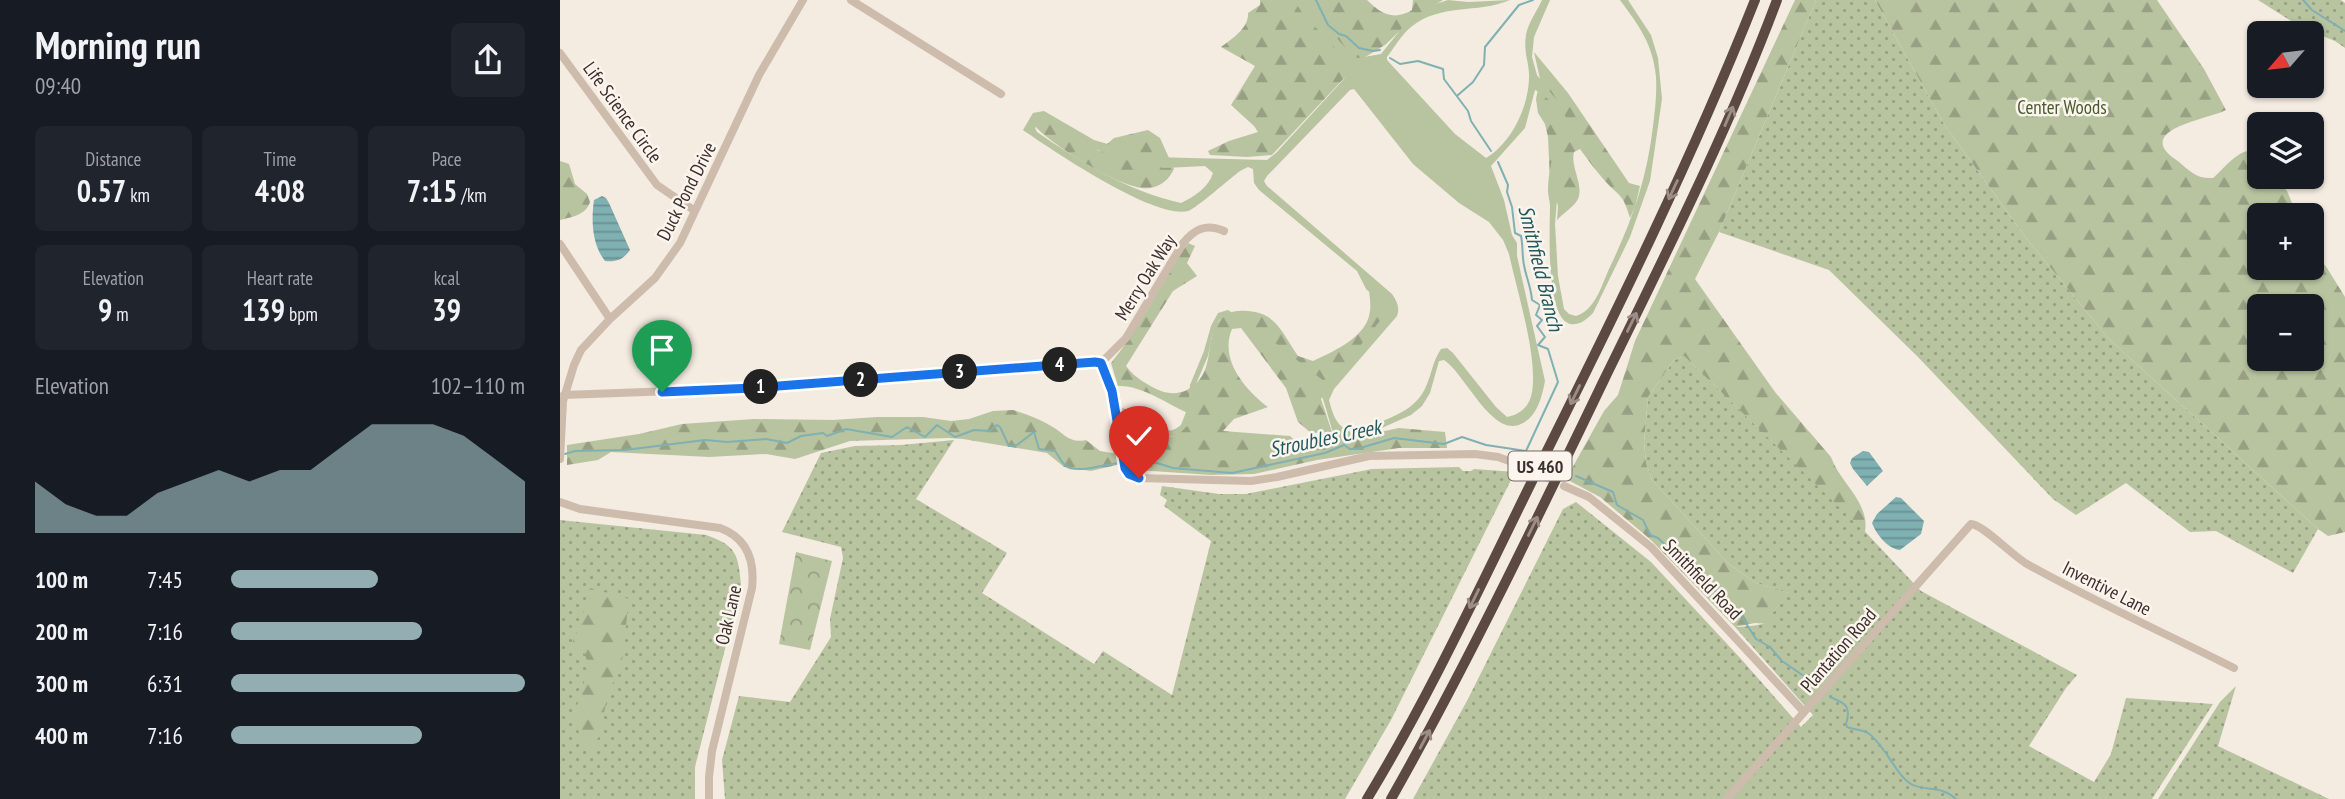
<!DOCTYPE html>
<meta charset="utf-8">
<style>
:root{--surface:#171b24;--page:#20242c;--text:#f1f3f6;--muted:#9ea1a6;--accent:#92aeb2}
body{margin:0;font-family:"PT Sans Narrow",sans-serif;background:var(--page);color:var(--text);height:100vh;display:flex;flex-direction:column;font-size:26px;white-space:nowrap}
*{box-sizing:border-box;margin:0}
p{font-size:23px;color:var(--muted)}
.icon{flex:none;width:38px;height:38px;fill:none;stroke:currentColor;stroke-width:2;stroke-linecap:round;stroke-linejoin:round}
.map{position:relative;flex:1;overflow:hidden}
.drawer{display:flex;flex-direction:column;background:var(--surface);width:560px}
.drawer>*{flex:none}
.needle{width:46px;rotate:242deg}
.buttons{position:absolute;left:1687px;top:21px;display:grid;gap:14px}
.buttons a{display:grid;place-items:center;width:77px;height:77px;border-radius:10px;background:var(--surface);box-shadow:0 2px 5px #0004;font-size:35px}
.pin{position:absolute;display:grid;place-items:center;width:60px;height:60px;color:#fff;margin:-72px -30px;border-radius:50% 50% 50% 0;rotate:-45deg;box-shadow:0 0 7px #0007}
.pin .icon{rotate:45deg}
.km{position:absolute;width:35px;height:35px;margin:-18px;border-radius:50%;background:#222;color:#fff;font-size:19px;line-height:35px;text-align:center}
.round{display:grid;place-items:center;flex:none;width:74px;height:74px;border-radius:10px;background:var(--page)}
.summary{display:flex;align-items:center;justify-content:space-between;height:119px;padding:0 35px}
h1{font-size:38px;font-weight:700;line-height:52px}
.figures{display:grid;grid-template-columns:repeat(3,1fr);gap:10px;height:119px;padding:7px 35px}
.figures div{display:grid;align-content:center;border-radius:10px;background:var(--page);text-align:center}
.figures b{font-size:30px;font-weight:700}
.figures small{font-size:19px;font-weight:400}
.figures p{font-size:19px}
.chart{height:196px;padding:14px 35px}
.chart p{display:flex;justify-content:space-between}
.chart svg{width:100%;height:126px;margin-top:7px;fill:var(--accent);opacity:.7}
ul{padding:0 35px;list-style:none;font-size:23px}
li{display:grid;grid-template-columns:112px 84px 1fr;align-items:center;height:52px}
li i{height:18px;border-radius:9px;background:var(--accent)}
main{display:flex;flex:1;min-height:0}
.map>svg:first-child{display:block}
</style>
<main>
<section class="drawer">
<div class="summary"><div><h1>Morning run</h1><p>09:40</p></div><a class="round"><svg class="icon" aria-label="share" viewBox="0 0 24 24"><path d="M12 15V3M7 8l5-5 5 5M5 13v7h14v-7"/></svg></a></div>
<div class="figures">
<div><p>Distance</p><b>0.57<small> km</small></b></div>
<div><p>Time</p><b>4:08</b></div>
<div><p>Pace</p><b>7:15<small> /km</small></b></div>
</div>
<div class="figures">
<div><p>Elevation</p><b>9<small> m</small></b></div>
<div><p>Heart rate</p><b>139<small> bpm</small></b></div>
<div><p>kcal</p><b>39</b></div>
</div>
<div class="chart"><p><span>Elevation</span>102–110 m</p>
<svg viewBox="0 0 160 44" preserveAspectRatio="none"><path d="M0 44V26L10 34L20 38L30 38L40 30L50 26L60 22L70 26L80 22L90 22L100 14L110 6L120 6L130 6L140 10L150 18L160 26V44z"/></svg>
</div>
<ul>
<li><b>100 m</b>7:45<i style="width:50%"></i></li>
<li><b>200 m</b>7:16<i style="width:65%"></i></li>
<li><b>300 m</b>6:31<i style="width:100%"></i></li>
<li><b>400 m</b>7:16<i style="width:65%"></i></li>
</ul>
</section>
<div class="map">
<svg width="1785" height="799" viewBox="0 0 1785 799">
<defs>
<pattern id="grass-dots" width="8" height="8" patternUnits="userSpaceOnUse" patternTransform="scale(1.75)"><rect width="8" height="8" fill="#b8c4a0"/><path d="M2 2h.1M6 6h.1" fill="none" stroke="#97a083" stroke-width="1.8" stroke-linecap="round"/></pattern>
<pattern id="forest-firs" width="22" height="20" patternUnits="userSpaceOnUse" patternTransform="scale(1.75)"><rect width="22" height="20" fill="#b8c4a0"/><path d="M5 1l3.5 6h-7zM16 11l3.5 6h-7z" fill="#97a083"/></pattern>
<pattern id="park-crowns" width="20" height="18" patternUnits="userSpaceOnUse" patternTransform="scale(1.75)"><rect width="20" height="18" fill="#b8c4a0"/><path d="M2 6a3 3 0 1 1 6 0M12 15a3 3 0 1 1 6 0" fill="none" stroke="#97a083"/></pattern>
<pattern id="water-rules" width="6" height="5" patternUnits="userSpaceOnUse" patternTransform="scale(1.75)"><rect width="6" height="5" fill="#7fb0b2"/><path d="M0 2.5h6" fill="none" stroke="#699091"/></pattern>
</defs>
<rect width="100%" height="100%" fill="#f4ebe1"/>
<path fill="url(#grass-dots)" d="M1256 0H1315L1384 124 1466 238 1549 339 1758 529 1733 573 1656 531 1630 532 1566 483 1516 515 1493 499 1358 357 1269 270 1159 232Z
M1698 0H1781L1785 3V48L1775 41 1742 28Z
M1124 356 1295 521 1361 591 1517 675 1506 688 1469 746 1534 782 1551 754 1566 698 1653 704 1592 799H853L908 699 1003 509 1016 502 1091 562 1182 660 1241 727 1253 715 1175 627C1187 627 1203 625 1213 620V612L1228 593 1196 583 1169 564 1092 480 1086 463 1084 442 1088 397 1114 360Z
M394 440 356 499 447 553 422 593 534 664 543 651 612 695 651 541 604 506 607 500 600 495 602 486 659 494H686L812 469 899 467 903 471H911L914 469 955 472 831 720 785 799H165L162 760 179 696 230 702 271 637 270 619 283 558 281 547 222 532 261 453 295 446 341 445Z
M0 520 146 535C177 546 178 554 181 586L135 767V799H0Z
M1676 686 1658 746 1769 799H1598L1660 702Z"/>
<path fill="url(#forest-firs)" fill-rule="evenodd" d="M700 0H807C821 14 834 21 852 10L853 0H883L850 21 825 45 802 59 712 155 687 157 650 155 648 151 669 141 698 132 694 126 671 105 695 66 661 47C672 39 689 28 688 13L700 5Z
M1235 0H1256L1159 232 1135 279 1215 392 1271 457C1280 483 1310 502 1305 532L1124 356 1114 360 1088 397 1084 442 1086 463 1092 480 1169 564 1196 583 1229 593 1213 612V620L1209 624 1195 623 1175 627 1091 540 1040 497 1006 479 1044 411 1058 395 1075 341Z
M1315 0H1597L1644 69 1666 110C1652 118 1587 127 1606 151 1609 155 1615 159 1619 162 1631 172 1637 179 1653 178 1665 168 1682 143 1699 153V177H1714L1727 191 1732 203 1730 207 1702 205 1699 207 1697 241 1699 245V268H1752V248L1767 268 1785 297V532L1768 536 1758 529 1549 339 1466 238 1384 124ZM1752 306V359H1699V306Z
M974 52 1008 93 1069 183 1080 186 1075 207 1070 218C1063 194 1061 198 1045 181 1036 171 1028 160 1020 149L1014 152C1010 167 1024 184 1018 199 1014 207 1003 213 997 220L998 206 990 181 988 137 985 124 978 113 976 99 980 79Z
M481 121 494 123 539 151 554 138 588 130 600 138 614 169C609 179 602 186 590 188 566 193 490 144 474 125Z
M0 161 9 164 15 184 27 194 30 202C26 215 12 217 0 220Z
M628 243 635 246 627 263 637 276 613 291 566 366C575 378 587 385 601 391 609 394 619 394 627 390 656 374 644 346 657 324 661 316 669 311 679 311 715 309 721 331 738 356L753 361C772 352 803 339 809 316 812 306 809 293 808 283L831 306 829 314 761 399 772 432 751 433 738 422 726 388 681 328 672 329C659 359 685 390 708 407L674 419 663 431 730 436 743 448 839 428 885 432 887 448H839L757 460 694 474 651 475 577 470 571 467 567 454 580 444 571 421 577 420 599 436 613 437 626 426 630 414C609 405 582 385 558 386L551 363C581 326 601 283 628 243Z
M453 410C466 414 480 419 491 426 504 433 509 444 526 440L540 451 558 454 561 464 531 471 504 467 487 453 403 439 388 438 290 441 235 459 206 454 149 457 51 452 38 460 7 465V445L79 434 122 424 194 419 273 420 317 417H363L391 421 409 419 433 411Z
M30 588 69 599 61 669 49 690 39 736 29 755 15 723 16 707 21 697 28 664 24 652 14 650 13 639 19 629Z"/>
<path fill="url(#park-crowns)" d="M236 552 272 561 250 650 219 644Z"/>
<path fill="#b8c4a0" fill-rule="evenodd" d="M734 0H742L793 56 798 58 821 54 849 19 876 4 888 0 908 2 950 0C917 14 880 3 851 27 841 35 834 48 827 57V60L895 134 926 158C951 143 968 108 969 79 970 64 963 53 966 35 968 23 977 11 982 0H990L974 37 972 57 977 75 999 103 1007 120 1001 152 995 224 998 276 1004 309 1009 314 1016 316C1035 310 1041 287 1049 269 1072 221 1087 179 1093 126 1095 110 1097 93 1096 77 1093 44 1079 26 1060 0H1068L1091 35 1098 58 1102 99 1090 181 1070 237 1033 313C1027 319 1019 326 1010 324 985 317 990 228 990 206 990 201 988 196 988 191 988 178 991 161 995 148 997 140 1002 130 1001 122 999 110 986 94 975 90L965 128 931 166 944 200 952 235 957 243V256L985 381C982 396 978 415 963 423 933 441 905 373 884 360L879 361 870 393 862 406 851 415 815 431 773 444 723 451 673 461 616 457 574 458 568 451 562 408C570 410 578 413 585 417 598 424 603 439 621 425L628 407 630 385 644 351 651 326 658 313 668 310 697 329 769 385 827 312 826 307 806 289 797 271 699 190 694 183 693 169 688 167 680 171C669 179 637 208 628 211 595 220 492 150 463 130L473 113 484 111 534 140 592 157 707 160 716 153 783 80 792 66 743 14ZM794 89 853 164 899 203 929 222 943 240 949 254C957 291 978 357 972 392 970 406 960 415 947 417L936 407 893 353 887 348 881 349C872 363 873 370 867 384 856 415 819 421 791 432 776 426 773 415 769 400L774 389 837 316C840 307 837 302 832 294L707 186 704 181 707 176 790 90ZM478 124H490L535 149 569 161 604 168 645 166 653 173C649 187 634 197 621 203 568 191 522 163 477 132L475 128ZM666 315 670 316C692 331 747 368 759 389 763 396 771 427 774 436L739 440 683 453 649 454 583 449C574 442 571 431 570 421L574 418C583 421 585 426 592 432 599 437 608 436 616 437L628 425 633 407V391L648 356 652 336 659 320Z"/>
<path fill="url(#water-rules)" d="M42 196 46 198 49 203 70 250C63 260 56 262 45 261 32 245 31 220 34 200Z
M1303 451 1309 452 1323 471 1307 486 1293 469 1290 463 1292 458Z
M1336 497 1341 498 1364 521 1361 534 1340 550C1328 549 1316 534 1312 523L1317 514Z"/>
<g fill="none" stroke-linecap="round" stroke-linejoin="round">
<path stroke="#7fb0b2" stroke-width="2" d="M756 0 768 25 779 34 786 36 799 48 813 51 820 50
M1743 0 1752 10 1785 31
M830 58 840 64 858 61 883 69 884 79 908 111 911 121 931 151
M898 95 913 82 924 65 925 47 959 5 973 0
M5 454 15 451 65 450 145 440 167 442 206 439 227 443 241 436 263 433 267 436 286 429 332 437 347 427 365 437 377 425 395 437 414 430 430 431 437 425 440 427 449 446 457 445 474 432 479 449 495 451C499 456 501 462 506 466 516 474 547 464 559 463
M569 462 597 463 613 468 672 473 765 453 784 445 790 449H797L834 438 884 444 902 437 926 445 966 451 998 382 988 349 978 345 985 337 977 326 982 320 976 315 980 305 972 300C971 287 966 277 964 265 962 256 963 245 961 236L955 233 952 207 947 192 948 185 938 162
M1016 476 1053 492 1057 505 1083 520 1090 535 1098 538 1180 614 1196 639 1210 647 1222 661 1257 685
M1270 697C1284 703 1292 705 1286 724L1287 727C1294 730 1302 729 1308 733 1326 746 1335 774 1351 784 1365 792 1379 784 1396 799"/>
<path stroke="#cfc6bd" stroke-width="8" stroke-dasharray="8 4" stroke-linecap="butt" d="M972 470 998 483"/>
<path stroke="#cdbbac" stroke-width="8" d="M291 0 441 94
M0 53 97 185 135 211
M0 244 50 319
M541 363 566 338 623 243C635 229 646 223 664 231
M4 395 193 388 535 362 541 363 547 374 552 391 565 468 569 474 579 478 691 481 717 477 809 456 915 454 938 457 966 467
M0 459 3 401 14 365 21 350 50 319 95 278 120 243 199 75 243 0
M1004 486 1029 497 1091 547 1244 712
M0 502 20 509 160 528C187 538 195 560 192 588L152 751 149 777V799
M1167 799 1411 524C1422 524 1453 556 1467 564 1535 602 1605 633 1674 668"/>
<path stroke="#5c4a42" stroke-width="10" d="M807 799C872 692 924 578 980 465 1056 312 1132 159 1195 0
M831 799C908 663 976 521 1044 380 1105 255 1168 131 1217 0"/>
</g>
<defs><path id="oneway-shaft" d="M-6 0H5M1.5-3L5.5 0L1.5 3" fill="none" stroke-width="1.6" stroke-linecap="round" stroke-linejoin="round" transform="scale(1.75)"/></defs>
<g stroke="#9c8e87">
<use href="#oneway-shaft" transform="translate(1169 116) rotate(-67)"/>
<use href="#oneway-shaft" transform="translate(1113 190) rotate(115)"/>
<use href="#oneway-shaft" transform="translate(1072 322) rotate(-64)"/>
<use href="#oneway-shaft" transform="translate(1015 395) rotate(116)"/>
<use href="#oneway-shaft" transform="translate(973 526) rotate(-64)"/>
<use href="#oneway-shaft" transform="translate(914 599) rotate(116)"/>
<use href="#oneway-shaft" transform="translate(865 739) rotate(-62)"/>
</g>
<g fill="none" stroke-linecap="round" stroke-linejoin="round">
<defs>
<path id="route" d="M102 392 193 388 535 362 541 363 552 391 565 468 569 474 579 478"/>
</defs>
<use href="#route" stroke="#fff" stroke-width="14"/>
<use href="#route" stroke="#1a73e8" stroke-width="9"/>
</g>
<g text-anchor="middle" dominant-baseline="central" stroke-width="5" stroke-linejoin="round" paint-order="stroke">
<rect fill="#fbf5ee" stroke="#756b66" stroke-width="2" x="948.5" y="451.5" width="63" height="29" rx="5"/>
<g font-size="18" font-weight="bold" fill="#3b302b">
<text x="980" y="466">US 460</text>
</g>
<g font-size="19" fill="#4a5a2e" stroke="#fbf5ee">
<text x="1502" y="107">Center Woods</text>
</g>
<g font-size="19" fill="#3b302b" stroke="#fbf5ee">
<text transform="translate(63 112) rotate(54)">Life Science Circle</text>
<text transform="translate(126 191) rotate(-63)">Duck Pond Drive</text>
<text transform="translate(585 277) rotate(-58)">Merry Oak Way</text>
<text transform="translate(1143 579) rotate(46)">Smithfield Road</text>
<text transform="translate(1547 588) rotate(27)">Inventive Lane</text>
<text transform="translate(168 615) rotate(-77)">Oak Lane</text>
<text transform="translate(1278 650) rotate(-49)">Plantation Road</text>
</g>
<g font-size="21" font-style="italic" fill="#1f5a5e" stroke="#fbf5ee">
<text transform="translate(981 268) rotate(76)">Smithfield Branch</text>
<text transform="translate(765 438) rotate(-12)">Stroubles Creek</text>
</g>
</g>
</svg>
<div class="buttons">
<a><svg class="needle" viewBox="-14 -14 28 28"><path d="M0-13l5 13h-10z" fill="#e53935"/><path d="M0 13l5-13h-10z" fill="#9ea1a6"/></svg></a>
<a><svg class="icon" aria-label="layers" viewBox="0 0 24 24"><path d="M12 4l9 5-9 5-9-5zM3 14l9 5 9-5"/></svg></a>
<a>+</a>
<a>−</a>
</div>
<div class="pin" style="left:102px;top:392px;background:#1e9e55"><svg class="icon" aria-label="arrive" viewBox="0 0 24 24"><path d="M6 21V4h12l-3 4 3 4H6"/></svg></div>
<div class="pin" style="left:579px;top:478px;background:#d93025"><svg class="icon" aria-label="check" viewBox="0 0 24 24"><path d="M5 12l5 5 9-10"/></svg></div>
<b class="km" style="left:201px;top:387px">1</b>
<b class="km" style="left:301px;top:380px">2</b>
<b class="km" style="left:400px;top:372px">3</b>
<b class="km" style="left:500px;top:365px">4</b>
</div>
</main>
